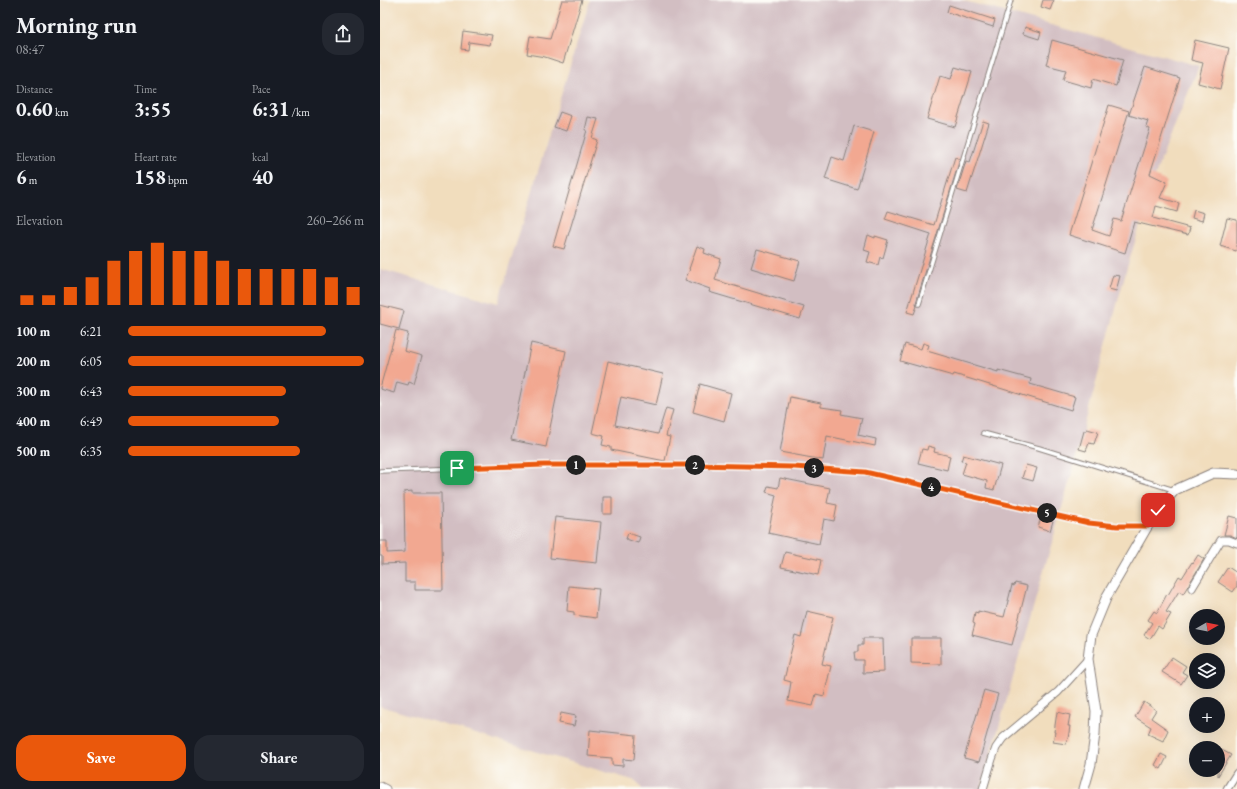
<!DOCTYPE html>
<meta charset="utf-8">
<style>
:root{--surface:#171b24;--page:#242831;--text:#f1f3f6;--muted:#9ea1a6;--accent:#ea580c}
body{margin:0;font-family:"EB Garamond",serif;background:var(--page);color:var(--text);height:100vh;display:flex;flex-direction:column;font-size:15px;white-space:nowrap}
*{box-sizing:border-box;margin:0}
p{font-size:13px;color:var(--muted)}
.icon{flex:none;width:22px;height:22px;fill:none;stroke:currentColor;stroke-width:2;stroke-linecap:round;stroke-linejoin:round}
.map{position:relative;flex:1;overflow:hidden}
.drawer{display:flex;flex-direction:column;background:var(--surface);width:380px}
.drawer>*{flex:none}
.needle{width:26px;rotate:81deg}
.fabs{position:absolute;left:809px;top:609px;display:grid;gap:8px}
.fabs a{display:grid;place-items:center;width:36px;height:36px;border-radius:50%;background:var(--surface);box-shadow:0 4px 16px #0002;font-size:20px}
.pin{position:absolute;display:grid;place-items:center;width:34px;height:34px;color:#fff;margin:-17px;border-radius:8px;box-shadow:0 2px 6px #0006}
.km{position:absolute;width:20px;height:20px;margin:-10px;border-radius:50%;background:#222;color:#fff;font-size:11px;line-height:20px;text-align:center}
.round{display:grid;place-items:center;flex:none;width:42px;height:42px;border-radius:16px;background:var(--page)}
.overview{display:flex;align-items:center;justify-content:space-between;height:68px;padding:0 16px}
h1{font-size:22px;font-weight:700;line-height:30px}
.figures{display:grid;grid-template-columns:repeat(3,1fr);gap:6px;height:68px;padding:4px 16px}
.figures div{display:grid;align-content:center}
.figures b{font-size:20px;font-weight:700}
.figures small{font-size:11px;font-weight:400}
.figures p{font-size:11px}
.chart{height:112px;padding:8px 16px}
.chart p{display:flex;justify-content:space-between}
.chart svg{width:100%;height:72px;margin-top:4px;stroke:var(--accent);stroke-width:6}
.cta{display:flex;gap:8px;margin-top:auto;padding:8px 16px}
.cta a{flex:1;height:46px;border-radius:16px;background:var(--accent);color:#fff;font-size:16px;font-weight:700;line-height:46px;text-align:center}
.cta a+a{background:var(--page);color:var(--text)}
ul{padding:0 16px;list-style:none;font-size:13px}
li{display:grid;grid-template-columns:64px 48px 1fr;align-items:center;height:30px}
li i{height:10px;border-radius:5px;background:var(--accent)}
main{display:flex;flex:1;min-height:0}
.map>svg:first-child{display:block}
</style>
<main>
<section class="drawer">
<div class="overview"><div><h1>Morning run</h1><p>08:47</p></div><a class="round"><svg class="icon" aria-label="share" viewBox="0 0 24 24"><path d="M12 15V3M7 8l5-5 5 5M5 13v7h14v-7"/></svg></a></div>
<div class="figures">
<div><p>Distance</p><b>0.60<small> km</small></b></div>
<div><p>Time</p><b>3:55</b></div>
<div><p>Pace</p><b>6:31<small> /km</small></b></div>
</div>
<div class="figures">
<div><p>Elevation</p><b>6<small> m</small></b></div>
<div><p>Heart rate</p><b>158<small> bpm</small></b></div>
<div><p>kcal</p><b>40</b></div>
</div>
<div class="chart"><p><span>Elevation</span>260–266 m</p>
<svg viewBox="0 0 160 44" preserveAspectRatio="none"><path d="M5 44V38M15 44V38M25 44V33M35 44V27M45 44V17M55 44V11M65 44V6M75 44V11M85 44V11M95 44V17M105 44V22M115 44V22M125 44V22M135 44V22M145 44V27M155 44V33"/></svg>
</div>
<ul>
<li><b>100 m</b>6:21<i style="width:84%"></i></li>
<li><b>200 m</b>6:05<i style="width:100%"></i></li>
<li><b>300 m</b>6:43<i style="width:67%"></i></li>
<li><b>400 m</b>6:49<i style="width:64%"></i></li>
<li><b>500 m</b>6:35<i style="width:73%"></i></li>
</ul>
<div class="cta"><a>Save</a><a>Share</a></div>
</section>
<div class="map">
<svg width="857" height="789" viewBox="0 0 857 789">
<rect width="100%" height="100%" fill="#fdfcf7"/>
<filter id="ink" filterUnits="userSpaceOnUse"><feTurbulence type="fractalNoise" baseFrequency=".025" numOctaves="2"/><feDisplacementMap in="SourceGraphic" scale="8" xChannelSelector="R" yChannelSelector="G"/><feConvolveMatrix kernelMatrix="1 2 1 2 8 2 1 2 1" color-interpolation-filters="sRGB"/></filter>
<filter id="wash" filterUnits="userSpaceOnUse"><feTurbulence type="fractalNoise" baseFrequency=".012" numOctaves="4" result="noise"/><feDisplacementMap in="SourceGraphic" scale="16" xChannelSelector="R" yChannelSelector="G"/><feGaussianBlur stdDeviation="0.9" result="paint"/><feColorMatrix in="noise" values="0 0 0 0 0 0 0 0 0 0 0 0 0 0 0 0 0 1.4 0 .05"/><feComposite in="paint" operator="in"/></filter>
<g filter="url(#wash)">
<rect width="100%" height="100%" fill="#f1ddbd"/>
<path fill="#d2bec2" d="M210 0H581L819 66 778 167 746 271 689 483 601 789H262L256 781 0 706V269L118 303Z"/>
<g id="blocks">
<path fill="#f2a891" d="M182 0H202L183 63 165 57 147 54 150 36 170 39Z
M663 0H674L670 10 661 7Z
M569 5 615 20 613 27 567 12Z
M645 27 661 32 659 39 643 34Z
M83 31 112 35 110 45 89 42 88 50 81 49Z
M672 40 743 60 736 86 713 79 711 88 683 80 686 70 666 65Z
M815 40 849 48 840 89 818 83 823 63 811 60Z
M575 67 592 72 575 127 547 119 560 76 571 79Z
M765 67 800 78 770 174 787 182 780 198 799 203 797 212 776 206 773 218 810 228 808 235 754 222 745 253 689 235 729 105 749 111 712 230 729 236 734 219 741 221 770 129 766 127 768 121 749 115Z
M180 112 191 116 186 131 174 127Z
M208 117 218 119 212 138 217 140 184 249 173 246 207 130H205Z
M603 121 609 123 587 193 577 190 586 161 590 162Z
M474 126 494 132 477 189 445 179 452 157 464 161Z
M575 157 580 159 536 303 537 306 534 314 527 312 551 234 505 219 508 211 554 225Z
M814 210 824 213 822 221 812 218Z
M847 218 857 220V247L856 251 840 246Z
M488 235 495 238V236L508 240 503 258 500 257 498 265 487 262 490 252 484 250Z
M317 246 325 249 324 253 341 259 335 280 424 307 420 319 329 292 330 289 305 280 310 269H309Z
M377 249 420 261 414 281 371 268Z
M733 275 740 276 736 291 729 289Z
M0 305 24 311 19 329 0 324Z
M16 330 28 333 24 351 42 356 34 384 29 382 28 385 17 382 14 393 0 389V388Z
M151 343 186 351 166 447 131 440Z
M543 343 549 345 547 351 618 372V370L651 379 650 384 695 397 691 410 574 374 573 376 520 361 525 344 541 349Z
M228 361 283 374 276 405 241 397 235 425 278 434 286 408 293 410 286 436 290 437 285 461 231 450V447L222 445 224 436 212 433Z
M320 384 351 393 344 421 313 412Z
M410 397 441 403V407L462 410 461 414 482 418 478 435 496 439 495 446 447 436 443 460 400 452Z
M707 429 718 432 714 444 709 443 706 451 699 449 704 431H706Z
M548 446 555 448 554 452 570 456 567 470 538 463 542 449 547 450Z
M583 455 621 465 614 490 606 488 607 481 582 474 586 462 581 461Z
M646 465 657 468 653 481 642 478Z
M400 478 450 488 447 503 457 505 454 521 444 519 439 544 388 533 396 495 386 492 388 486 398 488Z
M32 491V493H61L63 590H35V582H25V563L2 564V556H0V541H7V553L25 552 24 492Z
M223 497H232V514H223Z
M849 516 857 518V538L850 535H844Z
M175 517 221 522 217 563 170 558Z
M661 517 673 521 670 531 658 527Z
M248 533 260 537 258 543 246 539Z
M405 552 441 560 438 575 401 567Z
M818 555 824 559 803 594 799 591 786 612 791 614 782 629 778 626 770 639 764 635 772 623 768 620 774 611 777 613 787 594 788 595 799 576 802 578 812 562 813 563Z
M848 567 857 573V586L853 592 838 582Z
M635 583 647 586 632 645 592 635 595 624 593 623 595 612 598 613V611L624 617 632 585 634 586Z
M189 586 219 589 216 618 194 615V612L187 611Z
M427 611 453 617 442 664 451 666 444 696 436 694 433 706 408 701 411 682 404 680 415 635 421 637Z
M483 638H503L504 672 483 673V660H475L474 652H478V645H483Z
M531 638H561V664L531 663Z
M792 657 806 666 802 672 807 675 801 684 782 672Z
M604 690 618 694 599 762 584 758Z
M764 702 776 710 771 718 788 730 783 741 768 734 771 727 755 717Z
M677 712 690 715 688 726H690L688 739H687L686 744 673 742 675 732H674Z
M181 713 196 716 194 726 179 723Z
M210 730 256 735 254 760 243 759V766L232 765V758L208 756Z
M838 748 851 755 838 776Z
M781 754 787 757 781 769 775 765Z"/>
</g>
</g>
<g filter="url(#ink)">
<use href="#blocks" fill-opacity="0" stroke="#8a807c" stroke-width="1"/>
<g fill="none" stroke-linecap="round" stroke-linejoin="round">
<defs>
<path id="service" d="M539 304 631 0
M603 433 659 448 794 490
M0 471 164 465H311L414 467 485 472 709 523 737 526H767"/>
<path id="minor" d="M812 588 841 540H849L857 543
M0 786 6 789
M603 789 612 759 616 748 623 738 678 692 708 659
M847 789 857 773"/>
<path id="tertiary" d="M704 789 711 764 715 734 716 711 708 659 711 635 727 596 777 510 795 490 833 473 857 474"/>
</defs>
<use href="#service" stroke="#8a807c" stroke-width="5.5"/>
<use href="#minor" stroke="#8a807c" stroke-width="9"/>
<use href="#tertiary" stroke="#8a807c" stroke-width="11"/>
<use href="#service" stroke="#fff" stroke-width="3.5"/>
<use href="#minor" stroke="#fff" stroke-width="7"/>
<use href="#tertiary" stroke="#fff" stroke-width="9"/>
</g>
</g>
<g fill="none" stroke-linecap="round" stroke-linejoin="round" filter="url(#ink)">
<defs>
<path id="route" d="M77 468 164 465H311L414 467 485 472 709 523 737 526H768L778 510"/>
</defs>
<use href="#route" stroke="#fff" stroke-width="8"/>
<use href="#route" stroke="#ea580c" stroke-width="5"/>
</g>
</svg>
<div class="fabs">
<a><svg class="needle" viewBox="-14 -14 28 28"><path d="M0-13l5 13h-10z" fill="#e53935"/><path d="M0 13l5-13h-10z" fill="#9ea1a6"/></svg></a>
<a><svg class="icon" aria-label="layers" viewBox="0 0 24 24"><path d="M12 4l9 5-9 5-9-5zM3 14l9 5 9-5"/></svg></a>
<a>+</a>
<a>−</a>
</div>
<div class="pin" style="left:77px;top:468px;background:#1e9e55"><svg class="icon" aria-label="arrive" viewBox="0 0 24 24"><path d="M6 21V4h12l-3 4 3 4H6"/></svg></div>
<div class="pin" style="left:778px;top:510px;background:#d93025"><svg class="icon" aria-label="check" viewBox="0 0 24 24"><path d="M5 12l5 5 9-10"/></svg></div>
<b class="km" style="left:196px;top:465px">1</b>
<b class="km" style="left:315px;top:465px">2</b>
<b class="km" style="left:434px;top:468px">3</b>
<b class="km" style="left:551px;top:487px">4</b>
<b class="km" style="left:667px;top:513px">5</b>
</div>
</main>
